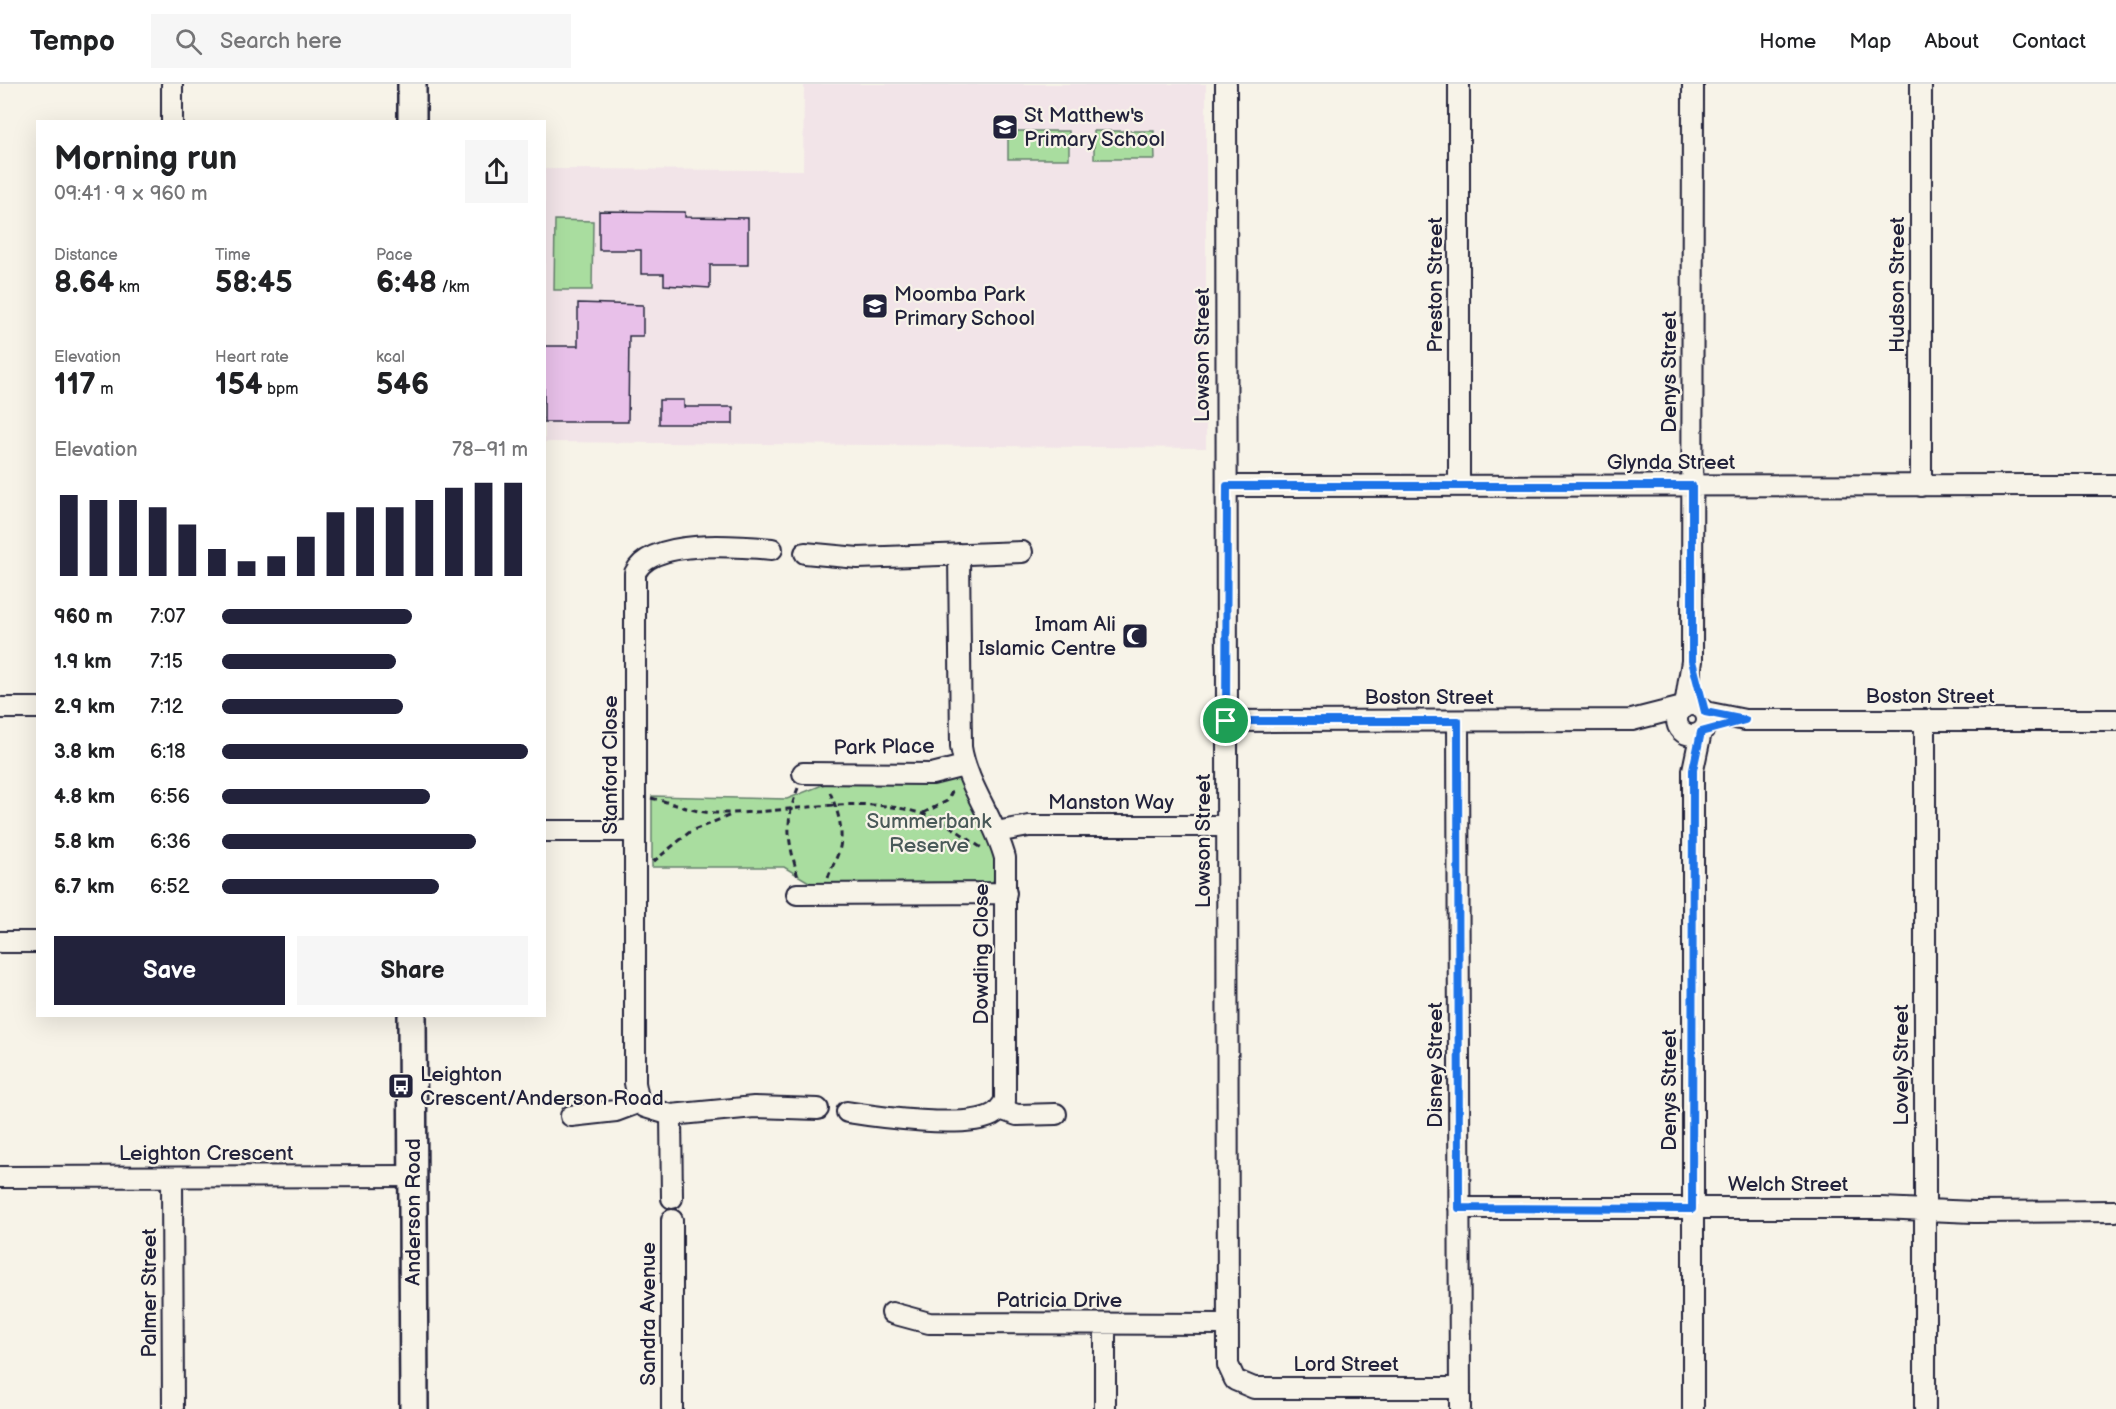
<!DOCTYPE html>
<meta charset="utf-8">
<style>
:root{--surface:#fff;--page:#f6f6f6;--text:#202124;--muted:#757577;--line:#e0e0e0;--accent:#22223b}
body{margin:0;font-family:"Balsamiq Sans",sans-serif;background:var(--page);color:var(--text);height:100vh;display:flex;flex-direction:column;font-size:22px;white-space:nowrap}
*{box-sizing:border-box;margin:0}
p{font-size:20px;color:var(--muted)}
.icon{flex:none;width:33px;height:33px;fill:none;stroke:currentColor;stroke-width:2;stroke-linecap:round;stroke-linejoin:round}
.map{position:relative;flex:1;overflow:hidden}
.details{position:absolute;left:36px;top:36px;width:510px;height:897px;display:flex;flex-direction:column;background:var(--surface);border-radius:0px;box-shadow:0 6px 24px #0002}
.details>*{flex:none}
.pin{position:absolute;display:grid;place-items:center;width:51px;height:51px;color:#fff;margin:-26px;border:3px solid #fff;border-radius:50%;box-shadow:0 2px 6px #0007}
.round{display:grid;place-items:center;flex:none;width:63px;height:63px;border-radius:0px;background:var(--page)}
.head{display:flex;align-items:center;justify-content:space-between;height:102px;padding:0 18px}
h1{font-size:33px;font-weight:700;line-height:45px}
.metrics{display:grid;grid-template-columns:repeat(3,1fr);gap:9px;height:102px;padding:6px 18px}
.metrics div{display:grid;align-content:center}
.metrics b{font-size:30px;font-weight:700}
.metrics small{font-size:16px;font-weight:400}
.metrics p{font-size:16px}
.chart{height:168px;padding:12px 18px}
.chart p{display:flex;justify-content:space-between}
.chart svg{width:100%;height:108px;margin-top:6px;stroke:var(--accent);stroke-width:6}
.cta{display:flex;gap:12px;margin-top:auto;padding:12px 18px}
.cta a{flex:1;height:69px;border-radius:0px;background:var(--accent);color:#fff;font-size:24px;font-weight:700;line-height:69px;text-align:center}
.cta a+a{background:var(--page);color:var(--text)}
ul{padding:0 18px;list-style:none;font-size:20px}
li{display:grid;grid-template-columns:96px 72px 1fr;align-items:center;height:45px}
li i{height:15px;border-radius:8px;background:var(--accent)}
header{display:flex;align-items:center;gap:36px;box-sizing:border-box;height:84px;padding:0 30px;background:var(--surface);border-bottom:2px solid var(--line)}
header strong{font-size:28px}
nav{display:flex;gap:33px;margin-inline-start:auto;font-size:21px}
.search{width:420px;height:54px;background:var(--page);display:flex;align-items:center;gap:15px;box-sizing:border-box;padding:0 21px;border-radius:0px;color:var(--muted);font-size:22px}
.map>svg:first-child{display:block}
</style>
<header>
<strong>Tempo</strong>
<div class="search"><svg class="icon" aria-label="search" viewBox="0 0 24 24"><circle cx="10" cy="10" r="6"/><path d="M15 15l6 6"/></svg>Search here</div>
<nav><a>Home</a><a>Map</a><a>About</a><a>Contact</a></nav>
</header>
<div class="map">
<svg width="2116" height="1325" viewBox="0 0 2116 1325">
<rect width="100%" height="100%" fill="#f7f3e8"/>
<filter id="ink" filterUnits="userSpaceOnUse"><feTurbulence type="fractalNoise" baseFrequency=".0167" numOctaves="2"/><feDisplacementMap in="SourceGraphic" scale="12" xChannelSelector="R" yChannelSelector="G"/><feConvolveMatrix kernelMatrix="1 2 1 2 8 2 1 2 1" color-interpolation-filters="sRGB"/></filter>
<g filter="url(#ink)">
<path fill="#f2e4e8" d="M804 0H1206V364L545 358V85L803 86Z"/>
<path fill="#a9dd9f" stroke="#66806d" stroke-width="1.5" d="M1008 47H1069V75H1008Z
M1094 47H1154L1155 75H1094Z
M555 136 593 137 592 206H554Z
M950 691 964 698 993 755 997 791 991 800 819 804 784 783H652V712L787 715 835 696Z"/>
<path fill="#e8c0e9" stroke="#22223b" stroke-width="1.5" d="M599 127 685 128V133L748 134V181H710V204L664 201V190H641V166H599Z
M578 219 643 221V252H629L628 338H544V262H578Z
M659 316H684V323H733V340H659Z"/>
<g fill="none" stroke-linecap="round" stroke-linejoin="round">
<defs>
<path id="street" d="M172 0V38
M1226 0 1228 1281 1235 1296 1254 1304H1460
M1459 0V402
M1227 402 2116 401
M1921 402V0
M772 465C739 462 651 454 635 489V999L638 1014 645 1023 671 1031 754 1023 818 1025
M805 469 858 474 1022 468
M1677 636a15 15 0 1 1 30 0a15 15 0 1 1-30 0Z
M1685 622 1692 577 1693 0
M0 624H38
M1705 628 1745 636H2116
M1925 636V1325
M1226 637 1632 636 1683 623
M1458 637 1460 1325
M803 689 932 690 964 682
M544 747H634
M996 748 1029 742H1227
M797 810 1006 809
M0 858H38
M1000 1025 1017 1031 1056 1030
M847 1028C878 1033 965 1045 992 1031 998 1028 1001 1023 1005 1017V774C995 735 967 702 961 663L959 470
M671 1031 672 1114
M571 1032 616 1027 640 1018
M0 1093 413 1092
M172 1093 173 1325
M1459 1124H1880L1974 1128 2116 1127
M892 1229 929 1239 1226 1240
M1105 1240V1325
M672 1325V1136
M1693 1325V686L1701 648"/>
<path id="secondary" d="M412 0V38
M412 932 414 1325"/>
</defs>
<use href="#street" stroke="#22223b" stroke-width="24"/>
<use href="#secondary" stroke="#22223b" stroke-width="32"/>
<path stroke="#22223b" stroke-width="3" stroke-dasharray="6 4.5" stroke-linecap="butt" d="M798 704C783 743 789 756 798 794
M651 714C674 719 694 729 718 729 791 731 864 705 936 735 953 742 967 755 982 764
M923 729 947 717 954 704
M653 778 691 747 731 731
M828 794C831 784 836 776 839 767 845 746 837 725 829 706"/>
<use href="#street" stroke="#f7f3e8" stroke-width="20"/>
<use href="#secondary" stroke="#f7f3e8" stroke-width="27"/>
</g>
</g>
<g fill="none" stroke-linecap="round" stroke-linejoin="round" filter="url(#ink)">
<defs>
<path id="route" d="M1227 402H1692V577L1705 628 1745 636 1701 648 1693 686 1692 1125 1459 1124 1458 637H1226Z"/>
</defs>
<use href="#route" stroke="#fff" stroke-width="12"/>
<use href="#route" stroke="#1a73e8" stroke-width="8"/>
</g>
<defs>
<symbol id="school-square" viewBox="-11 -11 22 22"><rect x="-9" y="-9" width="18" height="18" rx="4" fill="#22223b" stroke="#f7f3e8"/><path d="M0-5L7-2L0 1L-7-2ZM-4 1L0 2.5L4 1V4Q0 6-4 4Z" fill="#fff"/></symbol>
<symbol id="mosque-square" viewBox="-11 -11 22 22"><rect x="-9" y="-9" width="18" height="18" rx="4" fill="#22223b" stroke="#f7f3e8"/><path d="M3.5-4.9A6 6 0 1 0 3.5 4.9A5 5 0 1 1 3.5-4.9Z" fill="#fff"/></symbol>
<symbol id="bus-square" viewBox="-11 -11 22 22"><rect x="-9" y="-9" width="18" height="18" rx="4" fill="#22223b" stroke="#f7f3e8"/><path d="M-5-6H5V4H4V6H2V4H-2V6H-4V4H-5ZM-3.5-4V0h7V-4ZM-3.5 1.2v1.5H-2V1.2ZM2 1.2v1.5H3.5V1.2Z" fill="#fff"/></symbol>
</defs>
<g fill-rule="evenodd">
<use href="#school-square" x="990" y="28" width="30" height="30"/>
<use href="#school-square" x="860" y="207" width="30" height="30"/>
<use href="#mosque-square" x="1120" y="537" width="30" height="30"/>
<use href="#bus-square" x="386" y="987" width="30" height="30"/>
</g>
<g text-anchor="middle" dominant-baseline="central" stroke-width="4.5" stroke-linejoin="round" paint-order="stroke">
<g font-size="21" fill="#22223b" stroke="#f7f3e8" text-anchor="start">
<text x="1024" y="31">St Matthew's<tspan x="1024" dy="24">Primary School</tspan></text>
<text x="894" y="210">Moomba Park<tspan x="894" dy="24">Primary School</tspan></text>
<text x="1116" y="540" text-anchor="end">Imam Ali<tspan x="1116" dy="24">Islamic Centre</tspan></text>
<text x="420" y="990">Leighton<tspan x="420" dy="24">Crescent/Anderson Road</tspan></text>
</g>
<g font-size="21" fill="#22223b" stroke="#f7f3e8">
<text transform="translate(1435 201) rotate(-90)">Preston Street</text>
<text transform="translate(1897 201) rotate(-90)">Hudson Street</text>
<text transform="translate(1202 271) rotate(-90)">Lowson Street</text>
<text transform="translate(1669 288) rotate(-90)">Denys Street</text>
<text x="1671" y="378">Glynda Street</text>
<text x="1930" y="612">Boston Street</text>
<text x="1429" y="613">Boston Street</text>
<text transform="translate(884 663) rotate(-1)">Park Place</text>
<text transform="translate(610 681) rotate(-90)">Stanford Close</text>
<text x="1111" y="718">Manston Way</text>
<text transform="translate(1203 757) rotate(-90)">Lowson Street</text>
<text transform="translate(981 870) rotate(-90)">Dowding Close</text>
<text transform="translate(1435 981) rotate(-90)">Disney Street</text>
<text transform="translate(1901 981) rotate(-90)">Lovely Street</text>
<text transform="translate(1669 1006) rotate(-90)">Denys Street</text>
<text x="206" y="1069">Leighton Crescent</text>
<text x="1788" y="1100">Welch Street</text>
<text transform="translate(413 1128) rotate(-90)">Anderson Road</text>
<text transform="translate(149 1209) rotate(-90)">Palmer Street</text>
<text x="1059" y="1216">Patricia Drive</text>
<text transform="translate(648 1230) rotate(-90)">Sandra Avenue</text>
<text x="1346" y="1280">Lord Street</text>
</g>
<g font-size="21" fill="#4a5a59" stroke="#f7f3e8">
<text x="929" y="737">Summerbank<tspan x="929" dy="24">Reserve</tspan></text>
</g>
</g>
</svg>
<div class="pin" style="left:1226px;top:637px;background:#1e9e55"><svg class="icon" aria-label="arrive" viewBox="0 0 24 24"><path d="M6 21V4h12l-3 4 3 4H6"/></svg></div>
<section class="details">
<div class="head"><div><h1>Morning run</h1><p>09:41 · 9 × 960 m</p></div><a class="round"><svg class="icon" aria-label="share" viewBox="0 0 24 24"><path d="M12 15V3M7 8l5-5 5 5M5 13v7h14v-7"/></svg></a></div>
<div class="metrics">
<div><p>Distance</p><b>8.64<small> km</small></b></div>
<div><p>Time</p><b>58:45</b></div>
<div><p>Pace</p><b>6:48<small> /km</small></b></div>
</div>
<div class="metrics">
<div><p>Elevation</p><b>117<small> m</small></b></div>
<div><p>Heart rate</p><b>154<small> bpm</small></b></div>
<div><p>kcal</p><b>546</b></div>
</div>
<div class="chart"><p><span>Elevation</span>78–91 m</p>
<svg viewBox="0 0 160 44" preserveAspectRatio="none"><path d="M5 44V11M15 44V13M25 44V13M35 44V16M45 44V23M55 44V33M65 44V38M75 44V36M85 44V28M95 44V18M105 44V16M115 44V16M125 44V13M135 44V8M145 44V6M155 44V6"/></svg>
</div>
<ul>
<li><b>960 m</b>7:07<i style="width:62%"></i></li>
<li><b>1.9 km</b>7:15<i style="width:57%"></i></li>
<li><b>2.9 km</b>7:12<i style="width:59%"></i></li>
<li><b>3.8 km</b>6:18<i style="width:100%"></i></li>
<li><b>4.8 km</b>6:56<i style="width:68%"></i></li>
<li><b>5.8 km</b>6:36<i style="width:83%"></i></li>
<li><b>6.7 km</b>6:52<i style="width:71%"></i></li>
</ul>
<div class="cta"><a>Save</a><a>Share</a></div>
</section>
</div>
